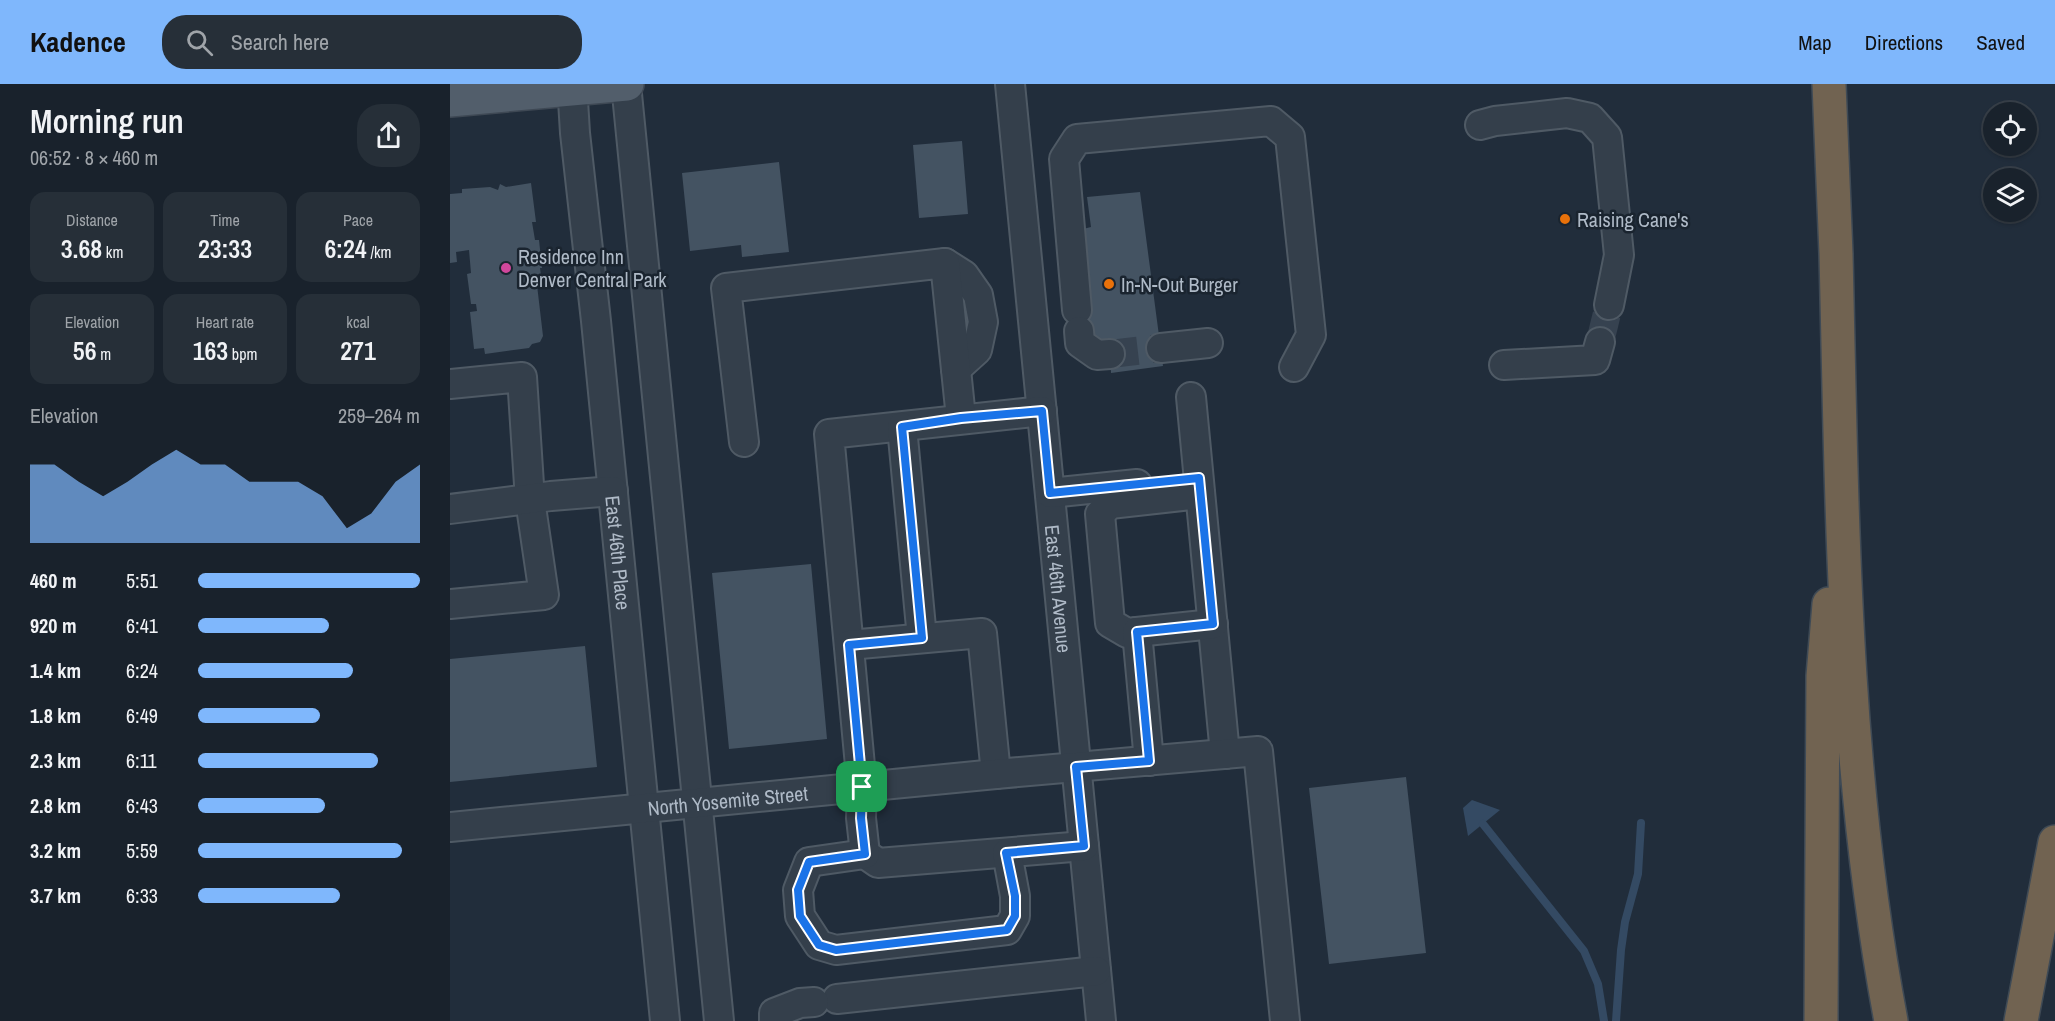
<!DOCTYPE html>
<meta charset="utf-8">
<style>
:root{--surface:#19222c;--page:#262f38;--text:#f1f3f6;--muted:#9fa4a9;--line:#373f48;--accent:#7fb7fc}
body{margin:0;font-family:"Archivo Narrow",sans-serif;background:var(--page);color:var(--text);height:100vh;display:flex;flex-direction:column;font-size:22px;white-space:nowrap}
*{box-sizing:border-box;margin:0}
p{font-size:20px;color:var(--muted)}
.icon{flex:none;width:33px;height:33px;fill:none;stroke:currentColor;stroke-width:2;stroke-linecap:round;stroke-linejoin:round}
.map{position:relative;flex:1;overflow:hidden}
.drawer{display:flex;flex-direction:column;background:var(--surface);width:450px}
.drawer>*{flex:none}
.fabs{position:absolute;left:1533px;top:18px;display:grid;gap:12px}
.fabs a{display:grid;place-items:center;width:54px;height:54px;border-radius:50%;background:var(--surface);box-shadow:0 2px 4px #0004,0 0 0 2px var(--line);font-size:30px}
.pin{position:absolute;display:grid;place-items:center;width:51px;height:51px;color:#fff;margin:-26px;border-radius:12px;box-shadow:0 3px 9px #0006}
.round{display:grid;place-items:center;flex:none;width:63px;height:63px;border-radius:24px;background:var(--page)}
.summary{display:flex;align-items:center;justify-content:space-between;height:102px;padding:0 30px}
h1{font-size:33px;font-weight:600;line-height:45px}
.figures{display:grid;grid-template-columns:repeat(3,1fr);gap:9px;height:102px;padding:6px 30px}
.figures div{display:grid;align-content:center;border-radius:15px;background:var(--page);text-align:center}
.figures b{font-size:26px;font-weight:600}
.figures small{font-size:16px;font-weight:400}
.figures p{font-size:16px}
.chart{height:168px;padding:12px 30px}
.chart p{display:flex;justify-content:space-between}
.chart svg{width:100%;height:108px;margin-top:6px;fill:var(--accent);opacity:.7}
ul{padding:0 30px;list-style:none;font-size:20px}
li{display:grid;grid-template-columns:96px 72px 1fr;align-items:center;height:45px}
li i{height:15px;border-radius:8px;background:var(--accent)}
header{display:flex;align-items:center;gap:36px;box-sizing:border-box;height:84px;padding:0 30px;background:var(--accent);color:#111}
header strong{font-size:28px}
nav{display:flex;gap:33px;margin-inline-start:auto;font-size:21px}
.search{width:420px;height:54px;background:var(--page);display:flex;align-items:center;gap:15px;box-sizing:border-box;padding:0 21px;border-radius:24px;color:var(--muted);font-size:22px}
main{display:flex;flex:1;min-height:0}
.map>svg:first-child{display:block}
</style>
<header>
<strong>Kadence</strong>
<div class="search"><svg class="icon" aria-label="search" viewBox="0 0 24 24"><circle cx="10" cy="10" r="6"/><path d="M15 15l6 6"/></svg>Search here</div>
<nav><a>Map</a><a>Directions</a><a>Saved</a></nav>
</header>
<main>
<section class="drawer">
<div class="summary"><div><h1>Morning run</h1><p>06:52 · 8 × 460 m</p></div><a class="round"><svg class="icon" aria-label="share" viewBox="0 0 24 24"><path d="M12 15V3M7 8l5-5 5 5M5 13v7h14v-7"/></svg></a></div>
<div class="figures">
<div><p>Distance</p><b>3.68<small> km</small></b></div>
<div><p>Time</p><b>23:33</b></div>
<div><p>Pace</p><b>6:24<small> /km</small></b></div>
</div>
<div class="figures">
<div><p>Elevation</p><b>56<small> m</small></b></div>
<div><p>Heart rate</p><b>163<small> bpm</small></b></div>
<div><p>kcal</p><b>271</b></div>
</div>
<div class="chart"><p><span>Elevation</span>259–264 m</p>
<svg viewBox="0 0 160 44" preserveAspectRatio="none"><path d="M0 44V12L10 12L20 19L30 25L40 19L50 12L60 6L70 12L80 12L90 19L100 19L110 19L120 25L130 38L140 32L150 19L160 12V44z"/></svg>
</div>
<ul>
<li><b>460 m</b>5:51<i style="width:100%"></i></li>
<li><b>920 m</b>6:41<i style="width:59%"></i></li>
<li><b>1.4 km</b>6:24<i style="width:70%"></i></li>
<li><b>1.8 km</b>6:49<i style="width:55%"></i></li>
<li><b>2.3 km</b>6:11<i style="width:81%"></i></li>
<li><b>2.8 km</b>6:43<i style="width:57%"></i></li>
<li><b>3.2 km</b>5:59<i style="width:92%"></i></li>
<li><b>3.7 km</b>6:33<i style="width:64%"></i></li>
</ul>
</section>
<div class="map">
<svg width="1605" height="937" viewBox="0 0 1605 937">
<rect width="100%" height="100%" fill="#212d3b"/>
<path fill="#344a63" d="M1022 716 1050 726 1018 752 1013 724Z"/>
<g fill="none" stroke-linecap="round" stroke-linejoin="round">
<path stroke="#344a63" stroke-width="8" d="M1033 740 1134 867 1148 900 1154 937
M1166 937 1171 866 1175 838 1188 790 1191 739"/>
</g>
<path fill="#445362" d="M512 57 518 130 469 134 463 61Z
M329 78 339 168 292 173 291 161 240 167 232 89Z
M81 99 86 138H82L85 156H89L92 184H90L92 199 87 201 93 252 90 258 82 260 79 264 35 270 34 264 24 265 20 228 27 227 26 220H21L17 190 21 189 19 166 6 168 7 178 0 179V110L12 109V105L40 103 48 106 50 100 56 103Z
M690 108 713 282 661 289 660 263 641 248 620 247 616 228 629 146 641 143 637 113Z
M361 480 377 655 279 665 262 489Z
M135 562 147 683 0 698V575Z
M956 693 976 869 879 880 859 704Z"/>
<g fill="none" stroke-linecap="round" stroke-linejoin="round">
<path stroke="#364250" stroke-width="28" stroke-dasharray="28 14" stroke-linecap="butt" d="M1150 258 1159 221
M660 270 711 264"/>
<defs>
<g id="minor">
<path id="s1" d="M122 0 125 49 146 237 215 937"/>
<path d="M176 0 269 937"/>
<path id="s2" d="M560 0 651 937"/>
<path d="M1030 41 1045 37 1117 29 1140 34 1157 53 1169 171 1159 221"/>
<path d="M495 179 514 191 528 211 533 238 527 266 506 285"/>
<path d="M627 226 614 75 627 55 821 37 840 53 861 251 844 283"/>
<path d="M629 247 630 259 647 271 660 270"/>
<path d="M711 264 758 259"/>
<path d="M1054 281 1145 276 1150 258"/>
<path d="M0 300 72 293 80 416 94 511 0 520"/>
<path d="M741 313 775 670"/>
<path d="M592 327 379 350 412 703 411 734 415 770 428 779 634 762"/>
<path d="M452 343 472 554"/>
<path d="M294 358 276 204 495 179 511 334"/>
<path d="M600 409 687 400"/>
<path d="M750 410 660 420 650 430 660 539 677 549 763 540"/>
<path d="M0 425 101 412 163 407"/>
<path d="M687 548 699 677"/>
<path d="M399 561 532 549 546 690"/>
<path id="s3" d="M0 743 546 690 808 667 835 937"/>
<path d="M415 770 359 778 348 806 350 832 369 861 386 866 557 846 565 832V812L557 769"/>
<path d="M387 915 646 887"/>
<path d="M324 937V929L350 919 364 918"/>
</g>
<path id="major" d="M0 16 177 0"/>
<path id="highway" d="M1379 0C1381 57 1384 113 1386 170 1392 426 1393 684 1441 937
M1371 937 1373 592 1379 520
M1571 937 1605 758"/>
</defs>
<use href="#minor" stroke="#4f5a65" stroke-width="32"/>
<use href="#major" stroke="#3e4854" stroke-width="36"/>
<use href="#highway" stroke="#3f4a55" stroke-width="36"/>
<use href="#minor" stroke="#343f4b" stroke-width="28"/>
<use href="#major" stroke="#525e6b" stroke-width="33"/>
<use href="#highway" stroke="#716351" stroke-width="33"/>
</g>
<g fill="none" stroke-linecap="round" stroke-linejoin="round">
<defs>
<path id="route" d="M592 327 600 409 749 394 763 540 687 548 699 677 626 683 634 762 556 769 565 812V832L557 846 386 866 369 861 350 832 348 806 359 778 415 770 411 734 412 703 399 561 472 554 452 343 511 334Z"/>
</defs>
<use href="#route" stroke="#fff" stroke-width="12"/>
<use href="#route" stroke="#1a73e8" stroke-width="8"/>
</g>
<g fill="#e8710a" stroke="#1a242f" stroke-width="2">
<circle cx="1115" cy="135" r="6"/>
<circle cx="659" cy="200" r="6"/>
</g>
<circle fill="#d1479c" stroke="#1a242f" stroke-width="2" cx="56" cy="184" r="6"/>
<g text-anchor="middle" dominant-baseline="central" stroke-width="5" stroke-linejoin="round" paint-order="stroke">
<g font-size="20" fill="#afbac7" stroke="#1a242f" text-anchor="start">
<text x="1127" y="135">Raising Cane's</text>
<text x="68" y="172">Residence Inn<tspan x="68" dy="23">Denver Central Park</tspan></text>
<text x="671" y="200">In-N-Out Burger</text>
</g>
<g font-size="20" fill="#afbac7" stroke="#1a242f">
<text stroke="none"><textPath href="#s1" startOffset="471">East 46th Place</textPath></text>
<text stroke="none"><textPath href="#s2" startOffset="507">East 46th Avenue</textPath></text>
<text stroke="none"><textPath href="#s3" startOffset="279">North Yosemite Street</textPath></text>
</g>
</g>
</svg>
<div class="fabs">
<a><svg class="icon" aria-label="locate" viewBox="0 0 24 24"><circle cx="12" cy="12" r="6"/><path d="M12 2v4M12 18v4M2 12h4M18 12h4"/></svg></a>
<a><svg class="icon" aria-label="layers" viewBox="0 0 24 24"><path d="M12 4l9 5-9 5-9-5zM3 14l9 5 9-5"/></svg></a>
</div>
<div class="pin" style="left:412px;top:703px;background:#1e9e55"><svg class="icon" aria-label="arrive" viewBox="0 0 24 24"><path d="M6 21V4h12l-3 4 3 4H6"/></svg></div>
</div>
</main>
